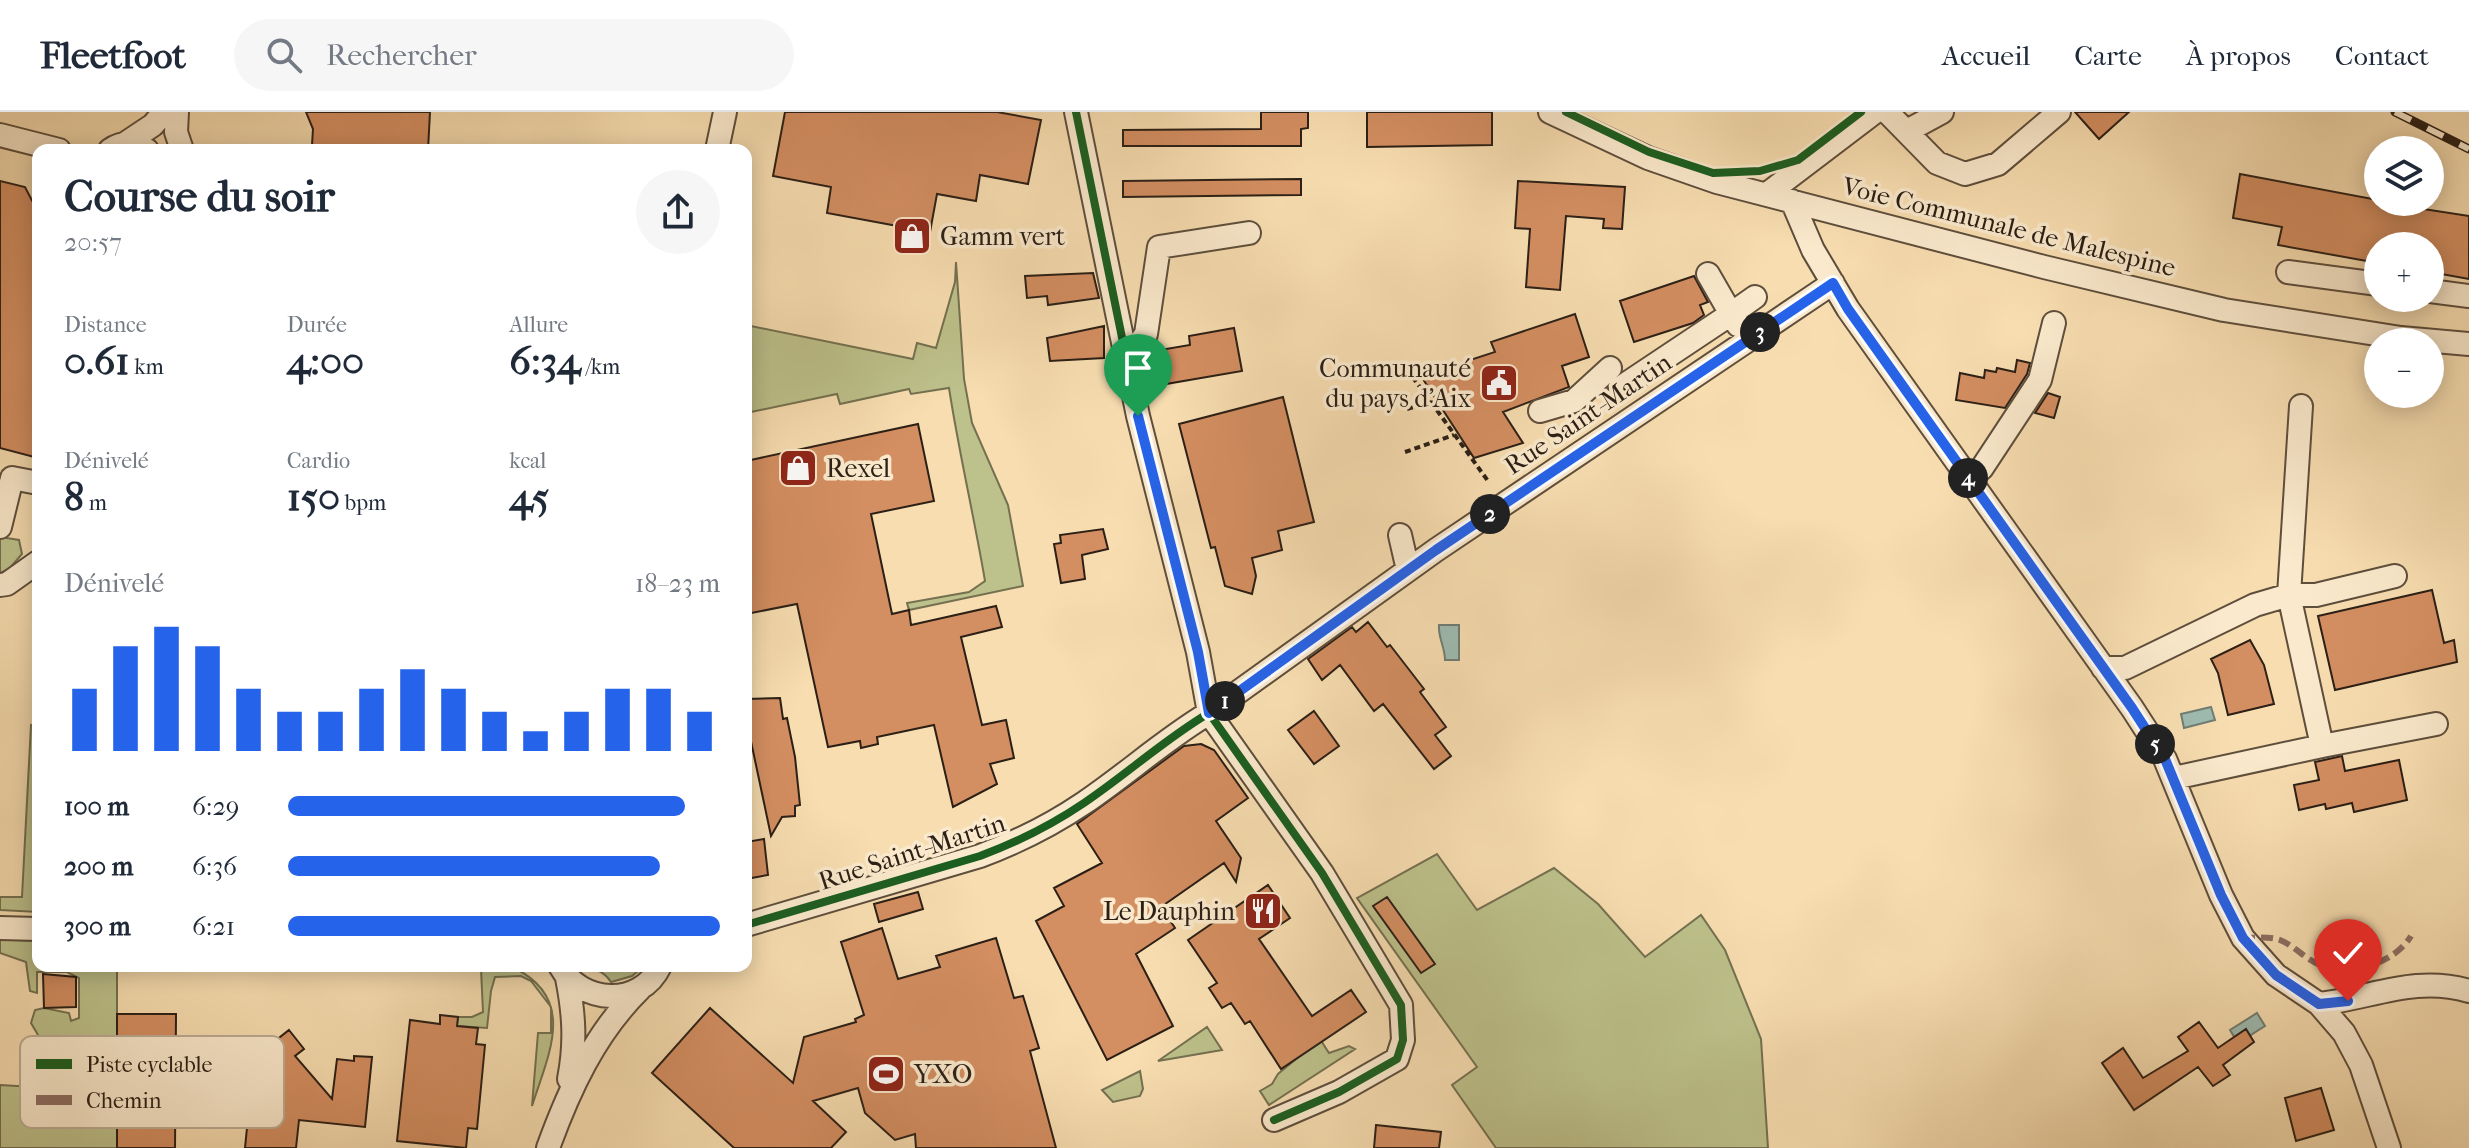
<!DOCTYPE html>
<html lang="fr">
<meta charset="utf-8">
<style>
:root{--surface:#fff;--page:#f6f6f7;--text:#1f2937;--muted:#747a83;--line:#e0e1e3;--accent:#2563eb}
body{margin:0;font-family:"IM FELL French Canon",serif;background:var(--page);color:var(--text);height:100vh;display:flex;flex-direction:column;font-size:30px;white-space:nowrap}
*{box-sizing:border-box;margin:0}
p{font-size:26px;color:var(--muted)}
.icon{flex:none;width:44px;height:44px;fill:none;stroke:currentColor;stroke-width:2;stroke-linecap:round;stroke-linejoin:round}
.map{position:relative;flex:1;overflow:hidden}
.details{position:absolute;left:32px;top:32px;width:720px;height:828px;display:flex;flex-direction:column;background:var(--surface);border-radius:16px;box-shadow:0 4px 20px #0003}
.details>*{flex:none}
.fabs{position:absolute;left:2364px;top:24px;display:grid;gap:16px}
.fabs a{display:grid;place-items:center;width:80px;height:80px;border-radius:50%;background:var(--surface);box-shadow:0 4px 20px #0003;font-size:40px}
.pin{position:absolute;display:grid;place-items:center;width:68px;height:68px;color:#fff;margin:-82px -34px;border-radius:50% 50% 50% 0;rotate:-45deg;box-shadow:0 0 8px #0007}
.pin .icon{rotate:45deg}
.km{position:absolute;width:40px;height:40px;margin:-20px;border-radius:50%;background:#222;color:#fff;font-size:22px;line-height:40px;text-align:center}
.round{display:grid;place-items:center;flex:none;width:84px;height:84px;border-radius:42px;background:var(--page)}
.head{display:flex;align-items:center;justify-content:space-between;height:136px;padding:0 32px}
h1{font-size:44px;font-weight:700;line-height:60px}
.figures{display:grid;grid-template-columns:repeat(3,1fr);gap:12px;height:136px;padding:8px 32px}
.figures div{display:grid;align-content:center}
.figures b{font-size:40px;font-weight:700}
.figures small{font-size:22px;font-weight:400}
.figures p{font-size:22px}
.chart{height:224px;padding:16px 32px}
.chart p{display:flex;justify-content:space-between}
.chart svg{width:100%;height:144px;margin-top:8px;stroke:var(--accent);stroke-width:6}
ul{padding:0 32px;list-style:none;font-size:26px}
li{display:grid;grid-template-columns:128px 96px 1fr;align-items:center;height:60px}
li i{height:20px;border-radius:10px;background:var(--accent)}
header{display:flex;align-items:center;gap:48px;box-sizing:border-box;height:112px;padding:0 40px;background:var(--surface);border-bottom:2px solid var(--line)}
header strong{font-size:38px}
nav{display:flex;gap:44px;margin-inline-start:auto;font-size:28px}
.search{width:560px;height:72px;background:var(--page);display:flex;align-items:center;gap:20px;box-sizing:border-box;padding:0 28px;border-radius:44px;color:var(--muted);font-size:30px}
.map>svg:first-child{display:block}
</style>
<header>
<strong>Fleetfoot</strong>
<div class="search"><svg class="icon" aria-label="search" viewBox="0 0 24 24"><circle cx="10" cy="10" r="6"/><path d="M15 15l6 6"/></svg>Rechercher</div>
<nav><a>Accueil</a><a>Carte</a><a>À propos</a><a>Contact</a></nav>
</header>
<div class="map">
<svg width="2469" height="1036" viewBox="0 0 2469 1036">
<rect width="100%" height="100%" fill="#f7ddb0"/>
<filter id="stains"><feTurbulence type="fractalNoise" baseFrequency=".0025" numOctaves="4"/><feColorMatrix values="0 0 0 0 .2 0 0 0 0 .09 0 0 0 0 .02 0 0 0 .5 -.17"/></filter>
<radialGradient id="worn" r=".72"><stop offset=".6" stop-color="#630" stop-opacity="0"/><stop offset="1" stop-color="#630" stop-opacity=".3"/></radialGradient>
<path fill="#bdc18b" stroke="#747050" stroke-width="2" d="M956 150 964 267 972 311 1008 393 1023 474 909 498 907 491 969 480 985 469C974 404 959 341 949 276L911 282 909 277 840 292 837 282 746 301V213L913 247 917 231 936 236 955 170Z
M0 425 19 428 22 442 9 457 0 461Z
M31 613 38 614V800L0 798V785H22Z
M1437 742 1477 798 1554 756 1598 792 1645 845 1701 803 1725 838 1761 927 1768 1036H1496L1452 973 1477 955 1357 786Z
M0 827 38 829V854H117V1036H0V973L34 975 38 923 31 911 35 898 44 896 69 901 71 909 79 906V866L67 860H37V881L30 879 26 850 0 841Z
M578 854H644L632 864 611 870C604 859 593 855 581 858Z
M514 856C578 887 548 943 532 994L538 921H551V895L531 869 521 864 495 865 491 879 487 916 457 914 458 905H472L483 900 481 857Z
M1207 915 1222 938 1158 949Z
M1320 927 1329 941 1349 934 1355 937 1269 993 1260 979 1272 972 1278 962Z
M1140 959 1143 977 1140 984 1113 990 1102 978Z"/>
<path fill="#9ebbb1" stroke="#707d73" stroke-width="2" d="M1439 513H1459V548H1445C1445 535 1438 526 1439 513Z
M2211 595 2215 608 2184 616 2181 602Z
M2257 901 2265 914 2238 931 2230 918Z"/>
<path fill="#d38e61" stroke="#2b1f16" stroke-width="2" d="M306 0H430L428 38H363L312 33 313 17Z
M785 0H997L1041 8 1028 72 980 63 976 89 937 82 930 120 827 101 831 75 773 64Z
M1261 0H1308V16L1301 17V34H1123V18L1261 17Z
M1367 0H1492V33L1367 35Z
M2075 0H2129L2099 27Z
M2240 62 2378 88V90L2469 104V167L2430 160V134H2378V151L2278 133 2282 115 2233 106Z
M1301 67V83L1123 85V69Z
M0 69 25 75 38 100V346L0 336Z
M1518 69 1625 75 1622 117 1603 116 1604 107 1566 104 1560 178 1526 175 1530 117 1515 116Z
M1093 161 1099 186 1048 193 1047 184 1027 186 1025 164Z
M1694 164 1708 190 1700 193 1704 203 1693 211 1634 230 1620 189Z
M1575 202 1589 245 1562 254 1569 275 1503 300 1523 331 1474 346 1421 264 1495 240 1491 230Z
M1104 214V246L1050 249 1047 226Z
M1234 216 1242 259 1160 273 1154 239 1190 233 1189 224Z
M2017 248 2030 251 2027 262 2005 296 1956 288 1960 261 1984 266 1985 258 1996 260 1997 256 2015 260Z
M2048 281 2060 285 2054 306 2035 301Z
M1283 285 1314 410 1278 419 1282 438 1252 446 1256 464 1252 482 1225 474 1215 435 1211 436 1179 312Z
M918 312 934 389 871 402 892 502 909 498 911 513 996 494 1002 515 961 525 982 613 1006 608 1014 646 990 652 997 672 953 695 934 613 877 625 878 632 861 636 860 629 828 635 797 492 746 502V349Z
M1103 417 1108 437 1082 443 1085 467 1061 471 1054 432 1061 431 1060 423Z
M2432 478 2444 531 2454 528 2457 550 2335 578 2318 504Z
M1368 510 1387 535 1390 533 1424 577 1420 580 1446 615 1435 623 1451 644 1434 657 1383 592 1374 599 1340 553 1322 568 1308 547 1352 515 1356 520Z
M2250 528 2264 553 2274 592 2228 603 2218 561 2211 547Z
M780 586 783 607 787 606 795 645 800 693 795 694V704L782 705 771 724 749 620H746V587Z
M1314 599 1339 634 1314 652 1288 618Z
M1201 632 1214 638 1248 686 1216 709 1241 746 1236 770 1224 751 1161 795 1175 816 1136 842 1173 914 1107 948 1036 809 1064 794 1054 776 1102 751 1077 712 1184 634Z
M2342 644 2345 659 2399 648 2407 688 2354 700 2352 691 2326 697 2325 692 2299 698 2294 673 2319 668 2315 650Z
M764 727 768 763 746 767V730Z
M1268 773 1290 806 1259 827 1312 904 1351 878 1366 900 1281 957 1250 909 1245 912 1231 891 1222 896 1209 876 1217 871 1188 828Z
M918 780 923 797 879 810 874 792Z
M1387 785 1435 852 1421 861 1373 794Z
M882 816 898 867 940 855 936 844 996 826 1014 886 1023 884 1039 936 1030 939 1056 1036H916L915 1022 895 1028 865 1001 858 976 813 989 846 1020 831 1036H734L652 961 710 896 793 971 804 925 856 910 855 907 864 903 841 830Z
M43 862 76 865V895L44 896Z
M117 902H176L175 1036H117Z
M440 903 458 905 457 914 478 916 476 932 485 933 477 1017 468 1016 466 1036 397 1029 410 908 440 912Z
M2199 910 2218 936 2246 917 2254 930 2223 953 2230 963 2213 974 2198 955 2134 998 2102 951 2123 936 2143 966 2188 939 2178 925Z
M289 918 304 937 295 944 332 987 337 947 354 949V944L372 945 365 1015 299 1008 296 1036H245L251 975 265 976 267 950 277 942 270 933Z
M2321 976 2334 1018 2296 1029 2285 986Z
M1376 1013 1441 1020 1439 1036H1374Z"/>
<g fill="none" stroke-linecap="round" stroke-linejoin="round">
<defs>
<path id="minor" d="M177 0 176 20 182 38
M1076 0 1138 304 1198 540 1209 601 1322 761 1401 893 1403 928 1397 947 1339 980 1274 1008
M1550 0 1648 46 1717 70 2044 155 2224 198 2401 226 2469 232
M1887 0 1937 51 1965 62 1998 52 2059 0
M1907 19 1942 0
M0 23 59 38
M126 31 153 13 164 0
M110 38C123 29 134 30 147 38
M717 38 725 0
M1767 82 1875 0
M1792 89 1813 138 1848 197 2132 596 2165 647 2221 783 2243 826 2276 863 2319 892 2344 921 2361 953 2389 1036
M2288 160 2378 172
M2430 179 2469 184
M1738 213 1731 202 1755 185
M1127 248 1146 222 1159 135 1249 121
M1620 276 1731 202 1708 162
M2301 294 2289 483 2322 634 2436 612
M1540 299 1574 289 1610 256
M1969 367 1982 356 2040 268 2054 211
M0 415 12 366 38 371
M1400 423 1408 458
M0 473 7 472 38 450
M2103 556H2125L2255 493 2289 483H2316L2395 464
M2174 666 2322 634
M746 813 980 744C1015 731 1053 712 1084 691 1127 662 1165 627 1209 601L1436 438 1833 171
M0 816 38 817
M560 854C581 892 640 896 660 854
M567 866C574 901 576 931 569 967
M2319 892C2372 886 2415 863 2469 879
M548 1036C569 978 595 921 640 877"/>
</defs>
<use href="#minor" stroke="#5e4e3c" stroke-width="26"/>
<path stroke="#2b1f16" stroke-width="4" stroke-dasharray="6 4" stroke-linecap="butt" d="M1431 290 1488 369
M1407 297 1431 290 1411 263
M1405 340 1454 323"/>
<use href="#minor" stroke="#fae9cc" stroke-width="22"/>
<defs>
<path id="rail" d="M2395 0 2469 37"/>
</defs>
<use href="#rail" stroke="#2b1f16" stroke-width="9"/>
<use href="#rail" stroke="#fae9cc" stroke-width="6" stroke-dasharray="18" stroke-linecap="butt"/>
<path stroke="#8d6e63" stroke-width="6" stroke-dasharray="12 6" stroke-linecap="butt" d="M2243 826C2254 826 2269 824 2280 828 2295 834 2307 849 2323 854 2352 864 2395 851 2411 824"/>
<defs>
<path id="cycleway" d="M1076 0 1138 304 1198 540 1209 601 1322 761 1401 893 1403 928 1397 947 1339 980 1274 1008
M1566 0 1649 40 1713 61 1760 59 1798 48 1861 0
M746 813 980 744C1015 731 1053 712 1084 691 1127 662 1165 627 1209 601L1436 438 1833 171"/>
</defs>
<use href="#cycleway" stroke="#fae9cc" stroke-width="13"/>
<use href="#cycleway" stroke="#1b5e20" stroke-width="8"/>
</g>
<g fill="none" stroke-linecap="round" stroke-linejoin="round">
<defs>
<path id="route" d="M1138 304 1198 540 1209 601 1436 438 1833 171 1848 197 2132 596 2165 647 2221 783 2243 826 2276 863 2319 892 2348 889"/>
</defs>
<use href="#route" stroke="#fff" stroke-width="16"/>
<use href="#route" stroke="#2563eb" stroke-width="10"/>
</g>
<defs>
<symbol id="shop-square" viewBox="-11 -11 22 22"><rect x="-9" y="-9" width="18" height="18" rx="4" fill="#8f2418" stroke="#fae9cc"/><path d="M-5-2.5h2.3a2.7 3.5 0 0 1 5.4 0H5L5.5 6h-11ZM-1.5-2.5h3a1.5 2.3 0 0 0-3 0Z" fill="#fff"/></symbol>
<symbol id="civic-square" viewBox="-11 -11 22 22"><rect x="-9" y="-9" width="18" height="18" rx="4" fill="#8f2418" stroke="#fae9cc"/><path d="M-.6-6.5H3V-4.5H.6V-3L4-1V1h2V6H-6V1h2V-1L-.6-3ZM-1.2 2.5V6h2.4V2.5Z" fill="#fff"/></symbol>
<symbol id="restaurant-square" viewBox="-11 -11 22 22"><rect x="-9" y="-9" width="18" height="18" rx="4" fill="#8f2418" stroke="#fae9cc"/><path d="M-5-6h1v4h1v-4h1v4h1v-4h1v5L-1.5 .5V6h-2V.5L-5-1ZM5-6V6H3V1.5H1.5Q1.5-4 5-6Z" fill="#fff"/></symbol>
<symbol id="stadium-square" viewBox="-11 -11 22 22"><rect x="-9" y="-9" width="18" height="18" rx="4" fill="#8f2418" stroke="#fae9cc"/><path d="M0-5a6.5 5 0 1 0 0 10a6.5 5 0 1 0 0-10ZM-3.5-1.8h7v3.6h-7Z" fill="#fff"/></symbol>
</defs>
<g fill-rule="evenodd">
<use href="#shop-square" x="890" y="102" width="44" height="44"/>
<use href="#civic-square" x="1477" y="249" width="44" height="44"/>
<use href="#shop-square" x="776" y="334" width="44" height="44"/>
<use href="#restaurant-square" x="1241" y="777" width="44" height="44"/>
<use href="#stadium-square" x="864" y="940" width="44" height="44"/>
</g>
<g text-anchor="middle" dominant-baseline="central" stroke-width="7" stroke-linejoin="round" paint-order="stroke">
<g font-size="26" fill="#2b1f16" stroke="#fae9cc">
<text transform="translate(2009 115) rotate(14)">Voie Communale de Malespine</text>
<text transform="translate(1588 302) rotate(-34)">Rue Saint-Martin</text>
<text transform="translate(912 740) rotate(-18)">Rue Saint-Martin</text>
</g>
<g font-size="26" fill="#2b1f16" stroke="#fae9cc" text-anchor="start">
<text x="940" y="124">Gamm vert</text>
<text x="1471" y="256" text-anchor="end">Communauté<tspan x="1471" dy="30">du pays d’Aix</tspan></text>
<text x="826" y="356">Rexel</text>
<text x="1235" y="799" text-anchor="end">Le Dauphin</text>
<text x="914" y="962">YXO</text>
</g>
</g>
<rect x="20" y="924" width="264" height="92" rx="12" fill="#fae9cc" stroke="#bcac95" stroke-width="2"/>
<rect x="36" y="947" width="36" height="10" fill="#1b5e20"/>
<rect x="36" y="983" width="36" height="10" fill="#8d6e63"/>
<g font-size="22" fill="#2b1f16">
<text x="86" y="960">Piste cyclable</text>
<text x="86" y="996">Chemin</text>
</g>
<rect width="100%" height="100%" filter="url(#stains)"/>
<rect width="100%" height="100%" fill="url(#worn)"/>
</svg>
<div class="fabs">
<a><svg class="icon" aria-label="layers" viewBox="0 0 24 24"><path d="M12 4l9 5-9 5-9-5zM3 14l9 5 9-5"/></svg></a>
<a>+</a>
<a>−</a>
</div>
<div class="pin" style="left:1138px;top:304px;background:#1e9e55"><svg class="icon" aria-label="arrive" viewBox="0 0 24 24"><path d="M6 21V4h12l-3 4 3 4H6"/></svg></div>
<div class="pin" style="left:2348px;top:889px;background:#d93025"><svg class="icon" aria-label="check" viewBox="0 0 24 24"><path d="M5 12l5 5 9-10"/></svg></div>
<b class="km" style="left:1225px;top:589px">1</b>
<b class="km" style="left:1490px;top:402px">2</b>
<b class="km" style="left:1760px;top:220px">3</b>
<b class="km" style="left:1968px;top:366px">4</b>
<b class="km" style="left:2155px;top:632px">5</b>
<section class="details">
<div class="head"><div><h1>Course du soir</h1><p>20:57</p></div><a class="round"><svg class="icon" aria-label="share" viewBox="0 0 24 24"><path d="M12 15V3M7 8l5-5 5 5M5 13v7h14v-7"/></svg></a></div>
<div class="figures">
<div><p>Distance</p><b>0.61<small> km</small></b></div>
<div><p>Durée</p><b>4:00</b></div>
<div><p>Allure</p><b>6:34<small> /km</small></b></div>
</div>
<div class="figures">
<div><p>Dénivelé</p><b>8<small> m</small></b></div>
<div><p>Cardio</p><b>150<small> bpm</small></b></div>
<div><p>kcal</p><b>45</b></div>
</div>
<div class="chart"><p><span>Dénivelé</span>18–23 m</p>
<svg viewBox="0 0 160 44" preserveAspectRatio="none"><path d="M5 44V25M15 44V12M25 44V6M35 44V12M45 44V25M55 44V32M65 44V32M75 44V25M85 44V19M95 44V25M105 44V32M115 44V38M125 44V32M135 44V25M145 44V25M155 44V32"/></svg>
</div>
<ul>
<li><b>100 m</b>6:29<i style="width:92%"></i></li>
<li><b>200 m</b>6:36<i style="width:86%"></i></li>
<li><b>300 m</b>6:21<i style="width:100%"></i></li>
</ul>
</section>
</div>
